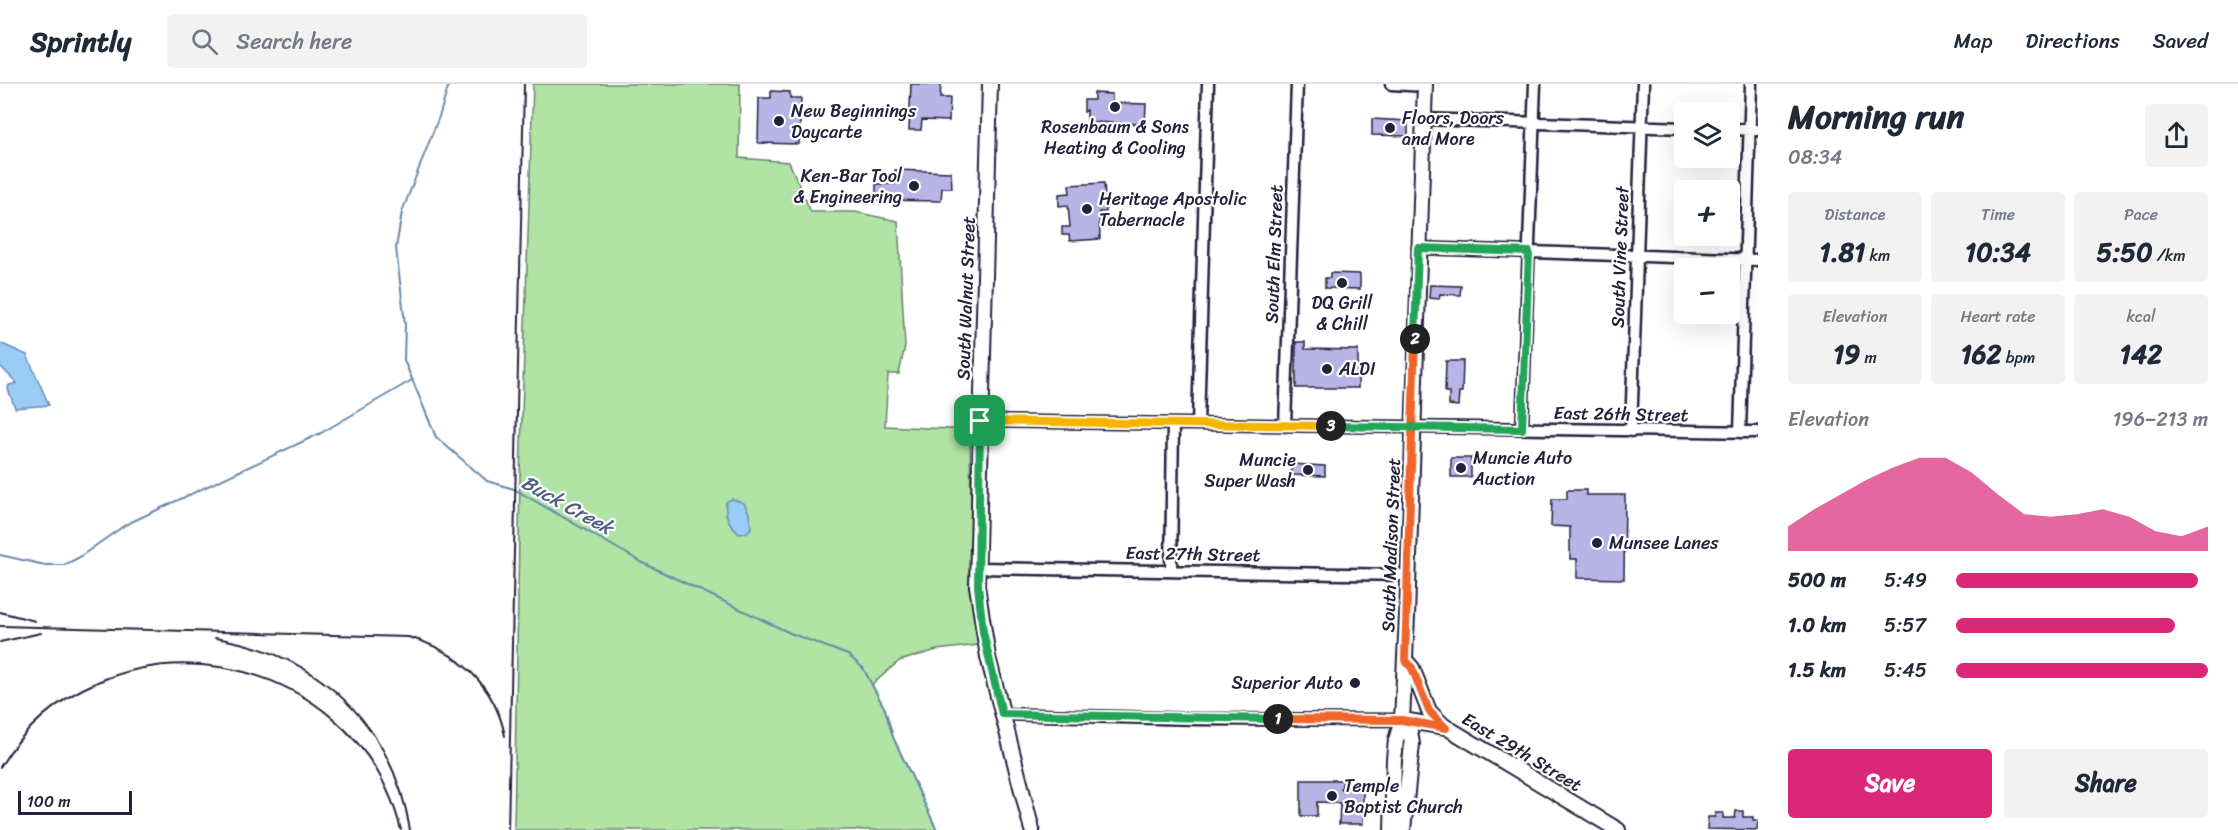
<!DOCTYPE html>
<meta charset="utf-8">
<style>
:root{--surface:#fff;--page:#f2f2f3;--text:#1f2937;--muted:#747a83;--line:#e0e1e3;--accent:#db2777}
body{margin:0;font-family:Sriracha,sans-serif;background:var(--page);color:var(--text);height:100vh;display:flex;flex-direction:column;font-size:22px;white-space:nowrap}
*{box-sizing:border-box;margin:0}
p{font-size:20px;color:var(--muted)}
.icon{flex:none;width:33px;height:33px;fill:none;stroke:currentColor;stroke-width:2;stroke-linecap:round;stroke-linejoin:round}
.map{position:relative;flex:1;overflow:hidden}
.panel{display:flex;flex-direction:column;background:var(--surface);width:480px}
.panel>*{flex:none}
.controls{position:absolute;left:1674px;top:18px;display:grid;gap:12px}
.controls a{display:grid;place-items:center;width:66px;height:66px;border-radius:6px;background:var(--surface);box-shadow:0 6px 24px #0002;font-size:30px}
.scale{position:absolute;left:18px;bottom:15px;width:114px;box-sizing:border-box;padding-left:6px;border:3px solid #22223b;border-top:0;font-size:16px;line-height:21px;white-space:nowrap;color:#22223b;-webkit-text-stroke:4px #fff;paint-order:stroke}
.pin{position:absolute;display:grid;place-items:center;width:51px;height:51px;color:#fff;margin:-26px;border-radius:12px;box-shadow:0 3px 9px #0006}
.km{position:absolute;width:30px;height:30px;margin:-15px;border-radius:50%;background:#222;color:#fff;font-size:16px;line-height:30px;text-align:center}
.round{display:grid;place-items:center;flex:none;width:63px;height:63px;border-radius:6px;background:var(--page)}
.head{display:flex;align-items:center;justify-content:space-between;height:102px;padding:0 30px}
h1{font-size:33px;font-weight:700;line-height:45px}
.stats{display:grid;grid-template-columns:repeat(3,1fr);gap:9px;height:102px;padding:6px 30px}
.stats div{display:grid;align-content:center;border-radius:6px;background:var(--page);text-align:center}
.stats b{font-size:26px;font-weight:700}
.stats small{font-size:16px;font-weight:400}
.stats p{font-size:16px}
.chart{height:168px;padding:12px 30px}
.chart p{display:flex;justify-content:space-between}
.chart svg{width:100%;height:108px;margin-top:6px;fill:var(--accent);opacity:.7}
.button{display:flex;gap:12px;margin-top:auto;padding:12px 30px}
.button a{flex:1;height:69px;border-radius:6px;background:var(--accent);color:#fff;font-size:24px;font-weight:700;line-height:69px;text-align:center}
.button a+a{background:var(--page);color:var(--text)}
ul{padding:0 30px;list-style:none;font-size:20px}
li{display:grid;grid-template-columns:96px 72px 1fr;align-items:center;height:45px}
li i{height:15px;border-radius:8px;background:var(--accent)}
header{display:flex;align-items:center;gap:36px;box-sizing:border-box;height:84px;padding:0 30px;background:var(--surface);border-bottom:2px solid var(--line)}
header strong{font-size:28px}
nav{display:flex;gap:33px;margin-inline-start:auto;font-size:21px}
.search{width:420px;height:54px;background:var(--page);display:flex;align-items:center;gap:15px;box-sizing:border-box;padding:0 21px;border-radius:6px;color:var(--muted);font-size:22px}
main{display:flex;flex:1;min-height:0}
.map>svg:first-child{display:block}
</style>
<header>
<strong>Sprintly</strong>
<div class="search"><svg class="icon" aria-label="search" viewBox="0 0 24 24"><circle cx="10" cy="10" r="6"/><path d="M15 15l6 6"/></svg>Search here</div>
<nav><a>Map</a><a>Directions</a><a>Saved</a></nav>
</header>
<main>
<div class="map">
<svg width="1758" height="746" viewBox="0 0 1758 746">
<rect width="100%" height="100%" fill="#fff"/>
<filter id="ink" filterUnits="userSpaceOnUse"><feTurbulence type="fractalNoise" baseFrequency=".0167" numOctaves="2"/><feDisplacementMap in="SourceGraphic" scale="12" xChannelSelector="R" yChannelSelector="G"/><feConvolveMatrix kernelMatrix="1 2 1 2 8 2 1 2 1" color-interpolation-filters="sRGB"/></filter>
<g filter="url(#ink)">
<path fill="#b0e3a4" stroke="#698270" stroke-width="1.5" d="M533 0H740L739 74 789 78 811 128H855L898 137 905 262 899 290H888L885 342 970 346 972 517 978 561 937 566 899 577 872 601 885 625 893 653 937 746H514L520 391Z"/>
<path fill="#99cdf7" stroke="#6989ac" stroke-width="1.5" d="M0 259 27 271 49 321 15 324 8 305 9 301 17 299 0 282Z
M732 415 744 419 749 429 751 444 746 449 739 450C730 442 724 431 726 418Z"/>
<g fill="none" stroke-linecap="round" stroke-linejoin="round">
<path stroke="#6989ac" stroke-width="2" d="M449 0 440 30 402 128 396 164 405 240 404 276 436 353 487 397 514 405 641 478 790 549 848 571 863 584 885 625 893 653 937 746
M0 471 45 481H64L78 474 125 441 321 349 412 296"/>
</g>
<path fill="#b8b4e6" stroke="#22223b" stroke-width="1.5" d="M911 0H941L940 14H950L949 37 922 36 921 46H909Z
M771 7 790 8V14H801L799 60 758 59 759 14H771Z
M1094 9 1112 10V19L1146 20 1145 40 1087 38V26L1084 28V16H1094Z
M1372 35 1408 37V52L1372 51Z
M895 86 951 88 952 104H942L941 117 876 116V100H895Z
M1104 99 1106 128H1099L1100 155 1070 157 1069 151H1062V143H1070L1068 121 1059 122V110L1070 109 1069 101Z
M1330 189 1360 190V205L1325 204V194H1330Z
M1430 201 1461 202 1460 211 1440 210 1439 215 1429 214Z
M1296 258H1305V265L1358 266V304H1296Z
M1446 277H1463L1462 308H1459L1458 322 1449 321V308H1445Z
M1451 374H1471V393H1451Z
M1291 380 1325 382V392L1291 391Z
M1567 406H1586V411H1625L1624 495 1577 494V475H1570V443L1551 442 1552 415H1567Z
M1301 696H1343L1341 705H1363V740H1339L1340 719 1317 718V732H1301Z
M1736 727H1743V733H1753V736H1758L1757 746 1707 745 1708 733H1715V729H1723V734H1735Z"/>
<g fill="none" stroke-linecap="round" stroke-linejoin="round">
<defs>
<path id="minor" d="M1391 0 1425 2
M1423 35 1684 44
M1730 45 1758 46
M1418 164 1758 176
M980 337 1758 348
M1198 340 1208 0
M1285 342 1297 0
M1522 345 1535 0
M1631 347 1643 0
M1740 348 1751 0
M977 484 1408 491
M1171 487 1173 340
M1002 630 1199 635 1402 636"/>
<path id="major" d="M990 0 977 502 988 573 1032 746
M1405 576 1412 584 1429 627 1444 642
M1402 636 1446 643 1618 746
M1402 636 1410 648 1412 660 1403 746
M1392 746 1394 675 1396 656 1402 636 1407 532 1425 0"/>
</defs>
<use href="#minor" stroke="#22223b" stroke-width="15"/>
<use href="#major" stroke="#22223b" stroke-width="18"/>
<use href="#minor" stroke="#fff" stroke-width="10"/>
<use href="#major" stroke="#fff" stroke-width="14"/>
<path stroke="#22223b" stroke-width="2" d="M0 528 35 537
M0 542 408 553C457 566 495 601 505 652
M215 554C319 570 393 641 410 746
M0 558 41 549
M0 683C101 519 355 560 401 746
M508 746 524 0"/>
</g>
</g>
<g fill="none" stroke-linecap="round" stroke-linejoin="round" filter="url(#ink)">
<defs>
<path id="split-1" d="M980 337 978 502 983 548 1002 630 1278 635"/>
<path id="split-2" d="M1278 635 1402 636 1446 644 1429 627 1412 584 1405 576 1415 255"/>
<path id="split-3" d="M1331 342 1522 345 1529 168 1418 164 1415 255"/>
<path id="split-4" d="M980 337 1331 342"/>
</defs>
<use href="#split-1" stroke="#fff" stroke-width="12"/>
<use href="#split-2" stroke="#fff" stroke-width="12"/>
<use href="#split-3" stroke="#fff" stroke-width="12"/>
<use href="#split-4" stroke="#fff" stroke-width="12"/>
<use href="#split-1" stroke="#22a559" stroke-width="8"/>
<use href="#split-2" stroke="#f0652b" stroke-width="8"/>
<use href="#split-3" stroke="#22a559" stroke-width="8"/>
<use href="#split-4" stroke="#f5b400" stroke-width="8"/>
</g>
<g fill="#22223b" stroke="#fff" stroke-width="2">
<circle cx="1115" cy="23" r="6"/>
<circle cx="779" cy="37" r="6"/>
<circle cx="1390" cy="44" r="6"/>
<circle cx="914" cy="102" r="6"/>
<circle cx="1087" cy="125" r="6"/>
<circle cx="1342" cy="199" r="6"/>
<circle cx="1327" cy="285" r="6"/>
<circle cx="1461" cy="384" r="6"/>
<circle cx="1308" cy="386" r="6"/>
<circle cx="1597" cy="459" r="6"/>
<circle cx="1355" cy="599" r="6"/>
<circle cx="1332" cy="712" r="6"/>
</g>
<g text-anchor="middle" dominant-baseline="central" stroke-width="4.5" stroke-linejoin="round" paint-order="stroke">
<g font-size="18" fill="#22223b" stroke="#fff" text-anchor="start">
<text x="791" y="27">New Beginnings<tspan x="791" dy="21">Daycarte</tspan></text>
<text x="1402" y="34">Floors, Doors<tspan x="1402" dy="21">and More</tspan></text>
<text x="1115" y="43" text-anchor="middle">Rosenbaum &amp; Sons<tspan x="1115" dy="21">Heating &amp; Cooling</tspan></text>
<text x="902" y="92" text-anchor="end">Ken-Bar Tool<tspan x="902" dy="21">&amp; Engineering</tspan></text>
<text x="1099" y="115">Heritage Apostolic<tspan x="1099" dy="21">Tabernacle</tspan></text>
<text x="1342" y="219" text-anchor="middle">DQ Grill<tspan x="1342" dy="21">&amp; Chill</tspan></text>
<text x="1339" y="285">ALDI</text>
<text x="1473" y="374">Muncie Auto<tspan x="1473" dy="21">Auction</tspan></text>
<text x="1296" y="376" text-anchor="end">Muncie<tspan x="1296" dy="21">Super Wash</tspan></text>
<text x="1609" y="459">Munsee Lanes</text>
<text x="1343" y="599" text-anchor="end">Superior Auto</text>
<text x="1344" y="702">Temple<tspan x="1344" dy="21">Baptist Church</tspan></text>
</g>
<g font-size="18" fill="#22223b" stroke="#fff">
<text transform="translate(1274 170) rotate(-88)">South Elm Street</text>
<text transform="translate(1620 173) rotate(-88)">South Vine Street</text>
<text transform="translate(966 214) rotate(-88)">South Walnut Street</text>
<text transform="translate(1621 330) rotate(1)">East 26th Street</text>
<text transform="translate(1391 461) rotate(-88)">South Madison Street</text>
<text transform="translate(1193 470) rotate(1)">East 27th Street</text>
<text transform="translate(1522 668) rotate(31)">East 29th Street</text>
</g>
<g font-size="20" font-style="italic" fill="#4c5e7d" stroke="#fff">
<text transform="translate(567 421) rotate(29)">Buck Creek</text>
</g>
</g>
</svg>
<div class="controls">
<a><svg class="icon" aria-label="layers" viewBox="0 0 24 24"><path d="M12 4l9 5-9 5-9-5zM3 14l9 5 9-5"/></svg></a>
<a>+</a>
<a>−</a>
</div>
<div class="scale">100 m</div>
<div class="pin" style="left:980px;top:337px;background:#1e9e55"><svg class="icon" aria-label="arrive" viewBox="0 0 24 24"><path d="M6 21V4h12l-3 4 3 4H6"/></svg></div>
<b class="km" style="left:1278px;top:635px">1</b>
<b class="km" style="left:1415px;top:255px">2</b>
<b class="km" style="left:1331px;top:342px">3</b>
</div>
<section class="panel">
<div class="head"><div><h1>Morning run</h1><p>08:34</p></div><a class="round"><svg class="icon" aria-label="share" viewBox="0 0 24 24"><path d="M12 15V3M7 8l5-5 5 5M5 13v7h14v-7"/></svg></a></div>
<div class="stats">
<div><p>Distance</p><b>1.81<small> km</small></b></div>
<div><p>Time</p><b>10:34</b></div>
<div><p>Pace</p><b>5:50<small> /km</small></b></div>
</div>
<div class="stats">
<div><p>Elevation</p><b>19<small> m</small></b></div>
<div><p>Heart rate</p><b>162<small> bpm</small></b></div>
<div><p>kcal</p><b>142</b></div>
</div>
<div class="chart"><p><span>Elevation</span>196–213 m</p>
<svg viewBox="0 0 160 44" preserveAspectRatio="none"><path d="M0 44V34L10 27L20 21L30 15L40 10L50 6L60 6L70 12L80 21L90 29L100 30L110 29L120 27L130 30L140 36L150 38L160 34V44z"/></svg>
</div>
<ul>
<li><b>500 m</b>5:49<i style="width:96%"></i></li>
<li><b>1.0 km</b>5:57<i style="width:87%"></i></li>
<li><b>1.5 km</b>5:45<i style="width:100%"></i></li>
</ul>
<div class="button"><a>Save</a><a>Share</a></div>
</section>
</main>
